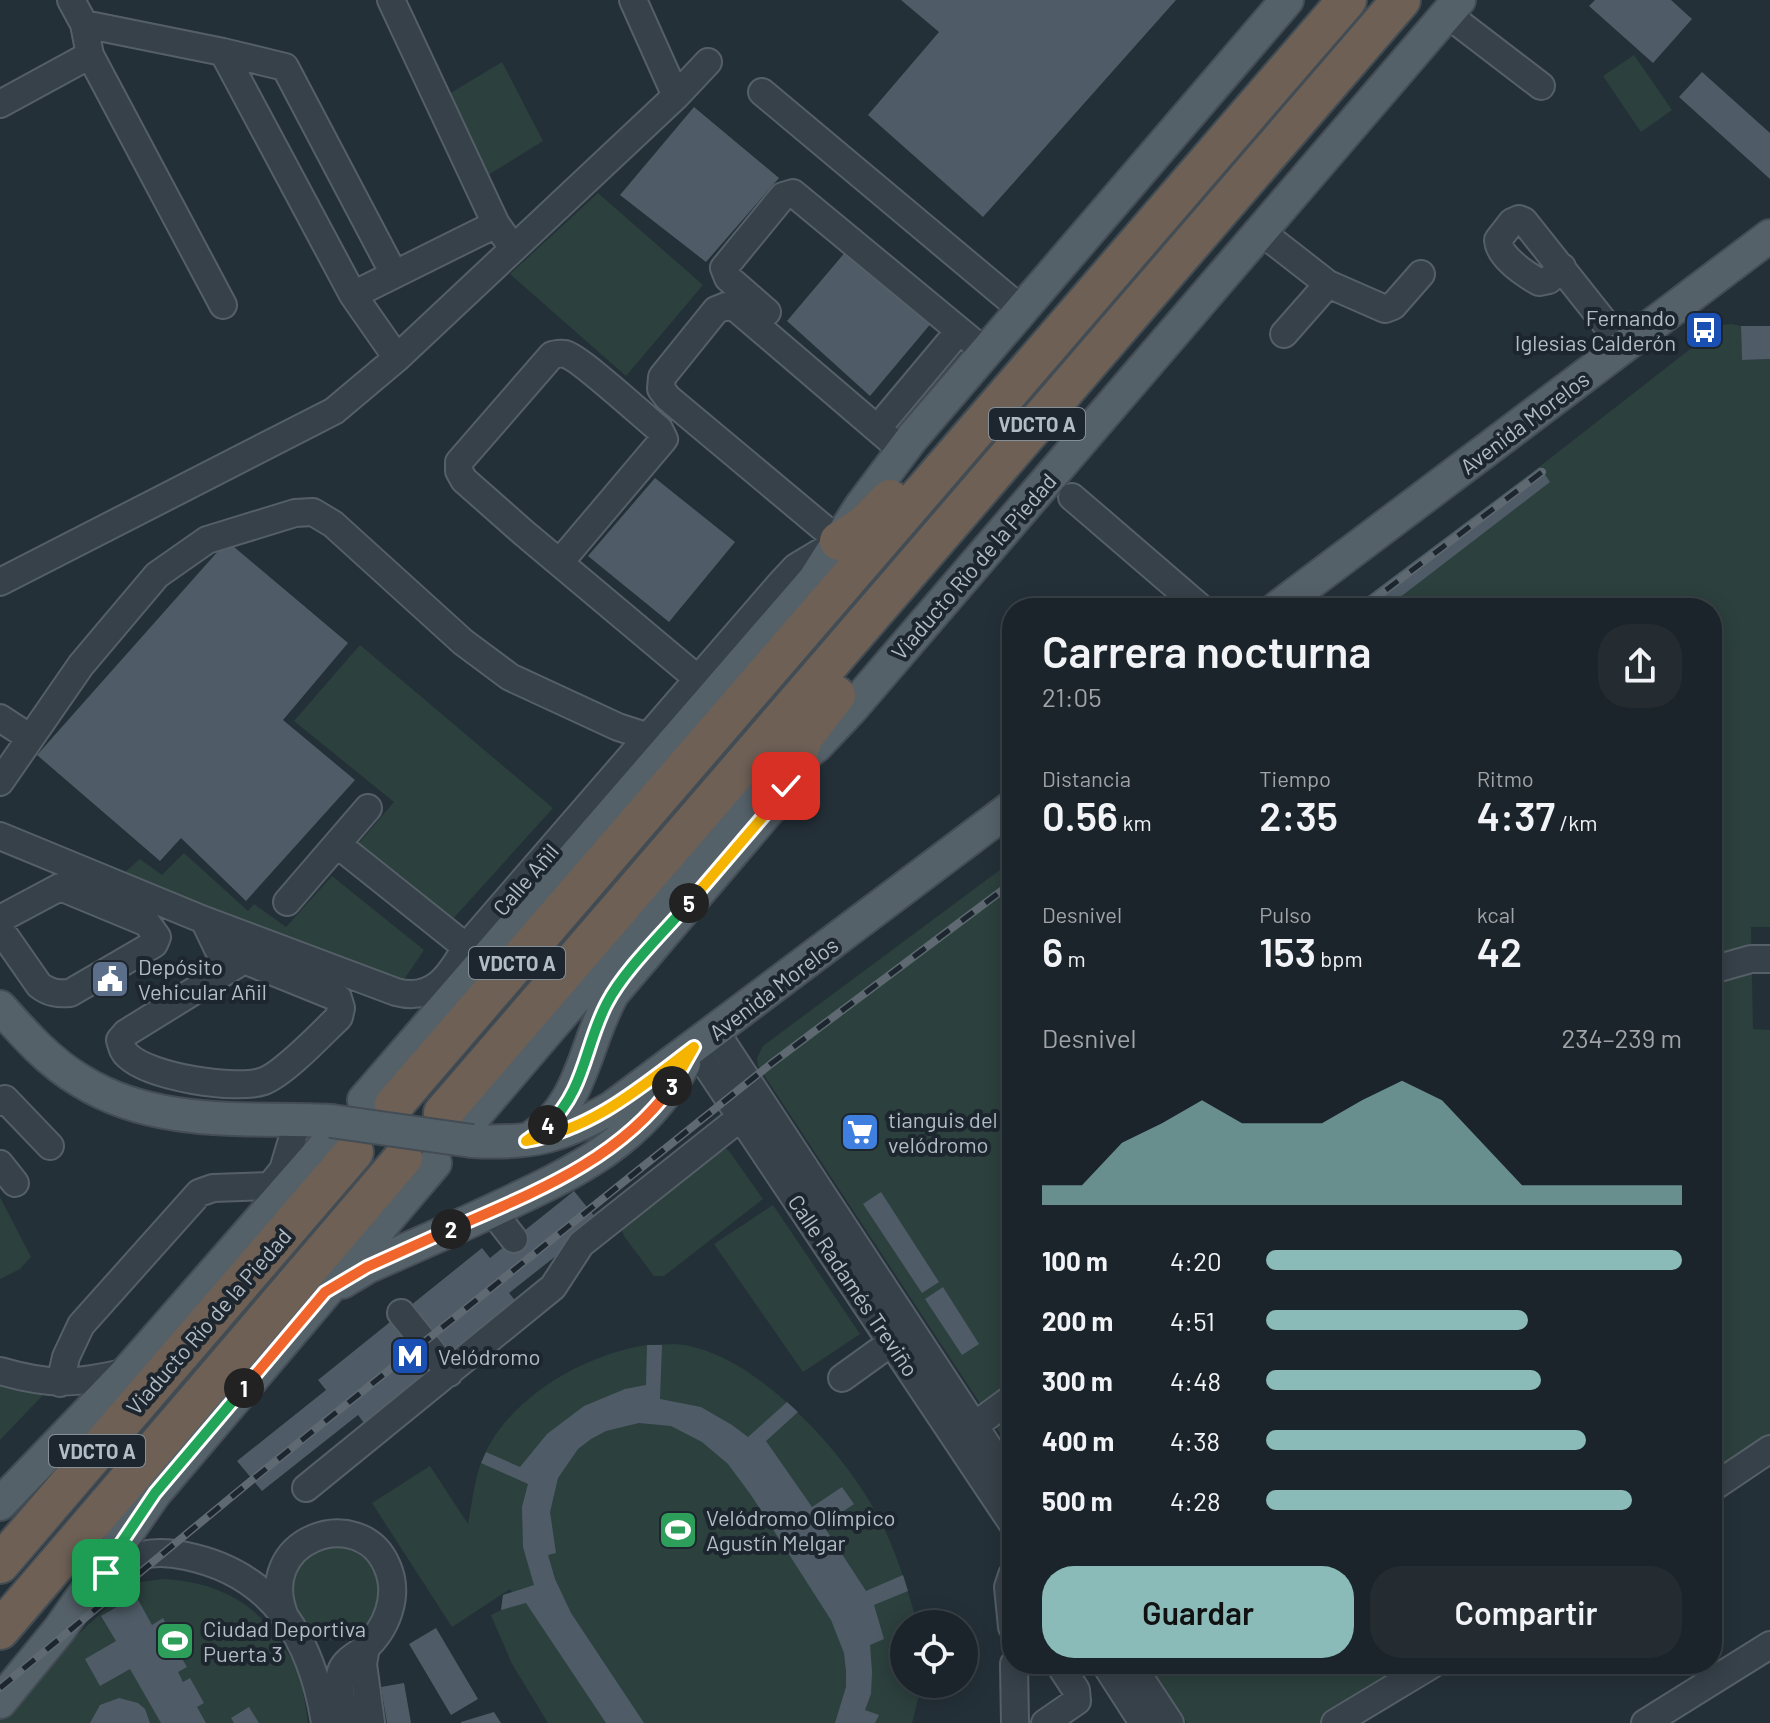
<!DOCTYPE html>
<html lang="es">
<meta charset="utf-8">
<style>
:root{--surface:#1b242a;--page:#242c32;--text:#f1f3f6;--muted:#a0a4a8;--line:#394147;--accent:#8bbbb9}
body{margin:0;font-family:Barlow,sans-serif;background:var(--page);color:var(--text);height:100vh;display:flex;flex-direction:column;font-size:30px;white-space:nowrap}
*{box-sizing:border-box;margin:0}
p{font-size:26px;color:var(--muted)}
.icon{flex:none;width:44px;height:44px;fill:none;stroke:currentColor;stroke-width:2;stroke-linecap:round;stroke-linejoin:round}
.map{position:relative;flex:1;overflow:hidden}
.details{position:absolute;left:1002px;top:598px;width:720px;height:1076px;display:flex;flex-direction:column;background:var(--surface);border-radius:32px;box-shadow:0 4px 20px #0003,0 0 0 2px var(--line)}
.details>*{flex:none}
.fabs{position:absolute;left:890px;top:1610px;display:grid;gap:16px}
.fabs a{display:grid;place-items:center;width:88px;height:88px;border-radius:50%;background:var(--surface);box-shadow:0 4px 20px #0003,0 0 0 2px var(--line);font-size:40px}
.pin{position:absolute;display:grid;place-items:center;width:68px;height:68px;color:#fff;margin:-34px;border-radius:16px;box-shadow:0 4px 12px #0006}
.km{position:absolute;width:40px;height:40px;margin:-20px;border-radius:50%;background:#222;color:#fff;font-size:22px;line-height:40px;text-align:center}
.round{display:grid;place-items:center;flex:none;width:84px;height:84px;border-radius:32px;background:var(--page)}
.head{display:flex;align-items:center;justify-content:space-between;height:136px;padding:0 40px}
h1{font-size:44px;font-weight:600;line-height:60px}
.metrics{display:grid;grid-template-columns:repeat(3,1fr);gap:12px;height:136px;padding:8px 40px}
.metrics div{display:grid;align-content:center}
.metrics b{font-size:40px;font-weight:600}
.metrics small{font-size:22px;font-weight:400}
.metrics p{font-size:22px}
.chart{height:224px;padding:16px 40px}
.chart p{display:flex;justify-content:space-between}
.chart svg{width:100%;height:144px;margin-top:8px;fill:var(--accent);opacity:.7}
.cta{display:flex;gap:16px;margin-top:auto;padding:16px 40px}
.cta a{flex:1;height:92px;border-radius:32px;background:var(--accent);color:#111;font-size:32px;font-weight:600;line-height:92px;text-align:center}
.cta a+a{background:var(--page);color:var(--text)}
ul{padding:0 40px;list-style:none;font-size:26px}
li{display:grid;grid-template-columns:128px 96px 1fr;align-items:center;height:60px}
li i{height:20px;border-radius:10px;background:var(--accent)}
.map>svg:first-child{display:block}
</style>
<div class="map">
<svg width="1770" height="1723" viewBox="0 0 1770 1723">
<rect width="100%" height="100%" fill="#243038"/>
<path fill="#2c403d" d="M1634 55 1672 110 1641 132 1603 76Z
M502 62 543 141 488 175 444 97Z
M598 193 703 285 626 376 510 274Z
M1732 324 1741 326 1742 360 1770 359V927H1751L1753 1029 1770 1030V1444L1712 1484V608H1352L1539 467 1721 325Z
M360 645 553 808 451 921 358 844 394 802 294 721Z
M184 853 248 911 254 904 286 927 332 876 424 950 399 987 118 878 140 859 162 875Z
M1012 861V1452L758 1066 757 1058 763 1046Z
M724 1147 729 1151 763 1199 664 1276H654L624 1236 622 1230 625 1224Z
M0 1197 31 1257 20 1269 0 1279Z
M773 1205 860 1334 803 1372 714 1244Z
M647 1345C661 1345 675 1343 689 1346 761 1360 847 1455 879 1518 895 1549 905 1581 915 1615L917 1624H904V1684H922L912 1723H548L512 1664 491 1615 501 1610 503 1595 512 1592 510 1589 452 1627 372 1503 430 1466 468 1524C472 1504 474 1482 481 1463 504 1400 584 1354 647 1345Z
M0 1380 40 1390 43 1395 0 1440Z
M345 1544 373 1560 385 1590 368 1630 358 1636 337 1641 325 1640 306 1631 288 1594 292 1573 314 1550Z
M164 1579C213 1582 253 1600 280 1641 288 1653 297 1666 300 1680 304 1694 306 1709 308 1723H0V1712L24 1684 114 1601 140 1582Z
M1149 1664H1424L1325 1723H1187Z"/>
<path fill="#4f5c67" d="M901 0H1176L983 217 868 115 939 32Z
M1595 0H1671L1692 19 1653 63 1589 6Z
M1702 72 1770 133V179L1679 97Z
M694 107 779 178 706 262 620 195Z
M847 250 933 321 870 396 787 321Z
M1741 326H1770V359L1742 360Z
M1540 467 1550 482 1386 608H1352Z
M655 478 735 542 669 622 588 556Z
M227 541 348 643 283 720 355 780 246 901 181 838 160 861 37 755Z
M574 1191 599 1222 509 1293 518 1304 367 1427 358 1415 262 1491 237 1461 326 1390 318 1380 482 1248 490 1258Z
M881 1192 939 1282 922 1293 863 1204Z
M943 1287 979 1344 962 1355 925 1299Z
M647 1345H662L660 1399 701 1407 732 1425 748 1437 787 1402 798 1412 766 1441 812 1507 842 1487 854 1504 823 1525 866 1591 903 1575 908 1591 874 1605 884 1639 870 1645 872 1672 871 1694 865 1710 879 1715 875 1723H835L846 1687V1671L844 1653 831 1620 751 1495 728 1464 702 1442 671 1426 639 1423 606 1431 591 1439 578 1449 558 1478 550 1512 556 1553 548 1555 555 1579 571 1613 644 1723H606L526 1603 501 1610 503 1595 534 1585 523 1547 522 1507 528 1484 481 1463 486 1452 520 1467 547 1434 584 1406 625 1389 646 1385Z
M136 1596 152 1625 163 1618 183 1654 180 1655 187 1667 178 1672 183 1682 190 1678 204 1703 197 1707 206 1723H161L130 1669 100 1686 85 1659 116 1641 101 1616Z
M436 1628 478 1699 451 1715 409 1644Z
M404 1683 411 1723H387L381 1687Z
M119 1698 138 1703 145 1709 150 1723H90L100 1705Z
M249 1707 259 1723H234L231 1718Z
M494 1712 501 1723H461V1722Z"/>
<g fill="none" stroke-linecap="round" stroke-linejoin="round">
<defs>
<path id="minor" d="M71 0 84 24 90 55 223 305
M391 0 496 224 513 248
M633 0 676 96
M1447 14 1541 86
M84 24 223 52 353 295
M223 52 285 67 394 274
M762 92 1021 309
M0 104 90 55
M1260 231 1328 284 1284 334
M1562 267 1549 280 1539 282C1525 274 1499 257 1498 240L1512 222 1519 219 1524 221 1624 347
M1328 284 1385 309 1393 306 1421 274
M767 312 728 278 724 268 783 196 793 193 984 351
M397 358 353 295 496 224
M887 417 959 331
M1072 497 1201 608
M560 562 664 439 659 429C643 416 579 357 565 354 560 353 557 354 552 355L459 462V471L464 480 524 533 698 679
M0 582 334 411 397 358 676 96 708 62
M0 718 29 737
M0 782 81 665 157 575 207 540 295 513 313 512 333 524 463 642 510 677 618 727 649 737
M0 836 204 920 396 992C433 1002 450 976 466 947L781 583 796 567 839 541 668 398 661 389 662 377 716 310 726 306 736 308 902 450
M337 844 466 947
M287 902 368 808
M0 919 60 887 147 923 157 937 154 944 70 993C58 994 49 993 39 985L0 929
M204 920 218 949 244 960 126 1033 120 1040C122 1047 123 1052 128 1056 150 1077 236 1091 264 1081 285 1073 322 1033 339 1017L341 1008 338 998 244 960
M1712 970 1751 959H1770
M715 1031 1012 1483
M694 1047 1012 1523
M0 1102 5 1099 50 1146
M0 1164 15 1183
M492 1211 514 1239
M401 1313 449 1373
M0 1371C51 1386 76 1384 127 1372
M842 1378 892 1342
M60 1383 66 1357 81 1325 199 1193 213 1188 270 1186 283 1170 298 1120
M974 1426 1012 1398
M306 1488 553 1287 581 1244 741 1117
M1712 1488 1770 1449
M1012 1575 1008 1587 1012 1627
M101 1577C127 1554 153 1549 186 1556 274 1574 312 1640 325 1723
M286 1619C251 1539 360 1502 387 1566 400 1595 387 1629 364 1649 357 1655 346 1660 342 1669 335 1683 344 1708 346 1723
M366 1647 363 1664 371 1723
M1014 1664 1015 1723
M1105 1664 1143 1723
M1131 1664 1170 1723
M1045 1723 1077 1701 1076 1690 1059 1664
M1335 1723 1433 1664
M1645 1723 1770 1645"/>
<path id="major" d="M1277 608 1770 236
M0 1007C25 1035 49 1062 81 1081 157 1128 247 1117 331 1121
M364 1100 814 580 861 506 912 438 1287 0
M473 1118 744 801 816 746 852 708 1459 0
M531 1138C584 1104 584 1043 613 993L772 806 790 778
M472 1141C532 1144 561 1137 613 1107L1012 807
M342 1282 367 1267C412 1247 456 1228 500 1207 577 1171 641 1141 684 1064
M0 1504 127 1372 324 1147
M0 1702 59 1630 155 1493 435 1163"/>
<path id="highway" d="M839 541 863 526 890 499
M795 764 803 738 836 695
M394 1105 1347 0
M443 1113 1401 0
M0 1564 354 1152
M0 1630 403 1158"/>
</defs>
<use href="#minor" stroke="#555f67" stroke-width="30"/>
<use href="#major" stroke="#444d55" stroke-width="36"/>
<use href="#highway" stroke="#424c54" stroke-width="42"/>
<use href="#minor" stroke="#374149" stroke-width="26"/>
<use href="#major" stroke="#556169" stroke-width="32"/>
<use href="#highway" stroke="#6e6055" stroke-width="38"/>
<defs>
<path id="rail" d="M1362 608 1542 472
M0 1688 252 1480 772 1063 1012 883"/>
</defs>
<use href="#rail" stroke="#5e6972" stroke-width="8"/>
<use href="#rail" stroke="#1d262e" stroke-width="5" stroke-dasharray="15" stroke-linecap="butt"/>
<defs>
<path id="major-bridge" d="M331 1121 472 1141"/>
</defs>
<use href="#major-bridge" stroke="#444d55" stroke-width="36" stroke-linecap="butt"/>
<use href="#major-bridge" stroke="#556169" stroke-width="32"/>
</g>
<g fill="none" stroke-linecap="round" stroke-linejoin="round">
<defs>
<path id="split-1" d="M106 1573 93 1585 155 1493 244 1388"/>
<path id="split-2" d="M244 1388 325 1292 367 1267 451 1229"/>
<path id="split-3" d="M451 1229C532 1193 618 1161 672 1086"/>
<path id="split-4" d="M548 1125 526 1141C593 1129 641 1087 694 1047L672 1086"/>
<path id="split-5" d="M548 1125C585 1091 585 1044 607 1003 624 970 664 932 689 903"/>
<path id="split-6" d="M689 903 772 806 786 786"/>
</defs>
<use href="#split-1" stroke="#fff" stroke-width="16"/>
<use href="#split-2" stroke="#fff" stroke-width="16"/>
<use href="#split-3" stroke="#fff" stroke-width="16"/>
<use href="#split-4" stroke="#fff" stroke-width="16"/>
<use href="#split-5" stroke="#fff" stroke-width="16"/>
<use href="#split-6" stroke="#fff" stroke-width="16"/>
<use href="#split-1" stroke="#22a559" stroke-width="10"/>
<use href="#split-2" stroke="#f0652b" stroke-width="10"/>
<use href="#split-3" stroke="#f0652b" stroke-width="10"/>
<use href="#split-4" stroke="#f5b400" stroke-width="10"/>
<use href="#split-5" stroke="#22a559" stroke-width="10"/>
<use href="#split-6" stroke="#f5b400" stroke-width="10"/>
</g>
<defs>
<symbol id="bus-square" viewBox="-11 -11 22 22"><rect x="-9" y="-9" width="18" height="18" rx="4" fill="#1a4fb4" stroke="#1d262e"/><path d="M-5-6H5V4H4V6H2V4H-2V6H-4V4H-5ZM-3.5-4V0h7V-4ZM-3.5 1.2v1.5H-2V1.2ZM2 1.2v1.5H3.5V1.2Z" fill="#fff"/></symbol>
<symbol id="civic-square" viewBox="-11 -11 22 22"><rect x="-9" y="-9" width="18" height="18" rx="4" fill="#5c6f8a" stroke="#1d262e"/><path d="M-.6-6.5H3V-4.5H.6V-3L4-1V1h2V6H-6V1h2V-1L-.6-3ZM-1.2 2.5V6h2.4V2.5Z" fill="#fff"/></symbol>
<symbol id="supermarket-square" viewBox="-11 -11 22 22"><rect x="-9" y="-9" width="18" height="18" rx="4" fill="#3f7fe0" stroke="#1d262e"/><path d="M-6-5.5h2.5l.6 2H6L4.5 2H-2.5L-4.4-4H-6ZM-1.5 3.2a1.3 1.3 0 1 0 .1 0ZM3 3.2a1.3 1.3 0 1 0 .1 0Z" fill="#fff"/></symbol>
<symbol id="metro-square" viewBox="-11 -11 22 22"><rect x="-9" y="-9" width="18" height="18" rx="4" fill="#1a4fb4" stroke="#1d262e"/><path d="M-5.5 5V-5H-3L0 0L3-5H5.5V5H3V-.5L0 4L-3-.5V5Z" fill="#fff"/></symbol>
<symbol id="stadium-square" viewBox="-11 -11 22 22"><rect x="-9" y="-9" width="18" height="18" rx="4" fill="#2e9e5b" stroke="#1d262e"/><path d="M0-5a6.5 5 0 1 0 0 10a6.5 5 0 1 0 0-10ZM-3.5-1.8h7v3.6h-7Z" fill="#fff"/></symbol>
</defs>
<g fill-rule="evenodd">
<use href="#bus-square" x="1682" y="308" width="44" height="44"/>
<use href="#civic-square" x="88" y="957" width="44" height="44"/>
<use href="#supermarket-square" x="838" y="1110" width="44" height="44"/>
<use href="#metro-square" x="388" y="1334" width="44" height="44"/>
<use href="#stadium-square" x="656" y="1508" width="44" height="44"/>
<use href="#stadium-square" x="153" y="1619" width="44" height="44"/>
</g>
<g text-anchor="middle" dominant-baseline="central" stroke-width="8" stroke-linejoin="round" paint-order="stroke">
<g fill="#1d262e" stroke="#858f98" stroke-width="2">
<rect x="989" y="408" width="96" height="32" rx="6"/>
<rect x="469" y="947" width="96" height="32" rx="6"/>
<rect x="49" y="1435" width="96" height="32" rx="6"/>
</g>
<g font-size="20" font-weight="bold" fill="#b2bcc5">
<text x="1037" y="424">VDCTO A</text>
<text x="517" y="963">VDCTO A</text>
<text x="97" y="1451">VDCTO A</text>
</g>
<g font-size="22" fill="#b2bcc5" stroke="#1d262e" text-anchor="start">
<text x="1676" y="317" text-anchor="end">Fernando<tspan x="1676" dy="25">Iglesias Calderón</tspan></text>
<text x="138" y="966">Depósito<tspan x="138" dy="25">Vehicular Añil</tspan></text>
<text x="888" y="1119">tianguis del<tspan x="888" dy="25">velódromo</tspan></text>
<text x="438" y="1356">Velódromo</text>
<text x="706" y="1517">Velódromo Olímpico<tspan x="706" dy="25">Agustín Melgar</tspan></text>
<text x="203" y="1628">Ciudad Deportiva<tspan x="203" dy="25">Puerta 3</tspan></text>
</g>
<g font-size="22" fill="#b2bcc5" stroke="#1d262e">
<text transform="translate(1524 422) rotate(-37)">Avenida Morelos</text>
<text transform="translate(973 566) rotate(-49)">Viaducto Río de la Piedad</text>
<text transform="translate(525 879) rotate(-49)">Calle Añil</text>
<text transform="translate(773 988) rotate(-37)">Avenida Morelos</text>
<text transform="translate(854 1285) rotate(56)">Calle Radamés Treviño</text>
<text transform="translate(208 1321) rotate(-49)">Viaducto Río de la Piedad</text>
</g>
</g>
</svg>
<div class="fabs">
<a><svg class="icon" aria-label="locate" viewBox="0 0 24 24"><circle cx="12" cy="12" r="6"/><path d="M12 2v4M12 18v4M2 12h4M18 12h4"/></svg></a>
</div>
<div class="pin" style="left:106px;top:1573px;background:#1e9e55"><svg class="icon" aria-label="arrive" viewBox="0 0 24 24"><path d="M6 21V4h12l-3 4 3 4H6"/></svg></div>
<div class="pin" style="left:786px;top:786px;background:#d93025"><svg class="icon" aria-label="check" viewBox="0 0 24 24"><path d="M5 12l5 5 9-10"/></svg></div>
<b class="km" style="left:244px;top:1388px">1</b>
<b class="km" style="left:451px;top:1229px">2</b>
<b class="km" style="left:672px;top:1086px">3</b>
<b class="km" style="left:548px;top:1125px">4</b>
<b class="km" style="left:689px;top:903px">5</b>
<section class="details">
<div class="head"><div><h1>Carrera nocturna</h1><p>21:05</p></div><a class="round"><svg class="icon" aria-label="share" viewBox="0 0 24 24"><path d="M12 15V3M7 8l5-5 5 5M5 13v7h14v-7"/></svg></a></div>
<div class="metrics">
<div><p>Distancia</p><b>0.56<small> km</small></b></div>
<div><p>Tiempo</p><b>2:35</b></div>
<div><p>Ritmo</p><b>4:37<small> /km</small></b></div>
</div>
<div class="metrics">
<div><p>Desnivel</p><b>6<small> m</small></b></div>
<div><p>Pulso</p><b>153<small> bpm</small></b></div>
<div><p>kcal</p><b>42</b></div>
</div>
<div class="chart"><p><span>Desnivel</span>234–239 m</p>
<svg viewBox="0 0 160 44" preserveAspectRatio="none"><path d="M0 44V38L10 38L20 25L30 19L40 12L50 19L60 19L70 19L80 12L90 6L100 12L110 25L120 38L130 38L140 38L150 38L160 38V44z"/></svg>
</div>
<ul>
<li><b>100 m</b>4:20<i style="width:100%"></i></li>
<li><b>200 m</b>4:51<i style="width:63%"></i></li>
<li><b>300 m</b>4:48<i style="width:66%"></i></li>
<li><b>400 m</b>4:38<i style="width:77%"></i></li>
<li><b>500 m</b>4:28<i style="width:88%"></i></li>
</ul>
<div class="cta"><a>Guardar</a><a>Compartir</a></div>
</section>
</div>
